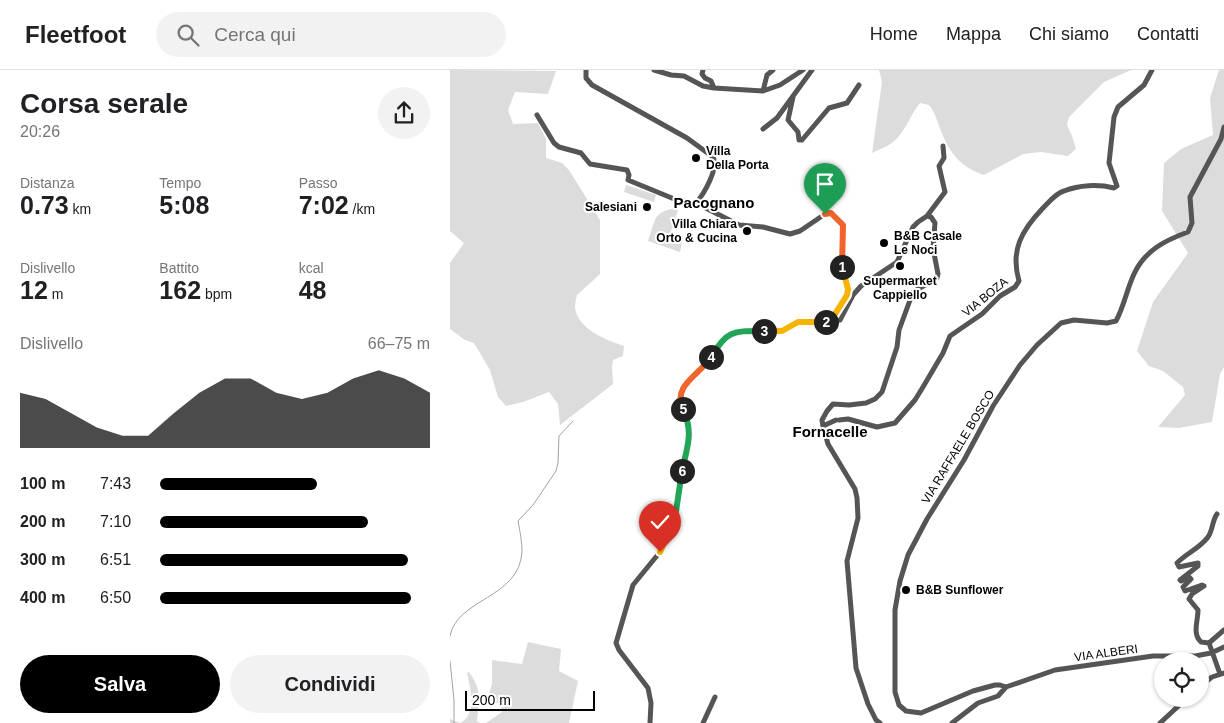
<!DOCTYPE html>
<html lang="it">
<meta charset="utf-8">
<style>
:root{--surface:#fff;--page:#f2f2f2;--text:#202124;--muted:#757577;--line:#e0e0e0;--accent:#000}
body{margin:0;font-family:Helvetica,sans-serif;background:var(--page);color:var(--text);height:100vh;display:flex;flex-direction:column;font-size:19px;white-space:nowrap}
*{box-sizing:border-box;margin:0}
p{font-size:16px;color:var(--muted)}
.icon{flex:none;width:28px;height:28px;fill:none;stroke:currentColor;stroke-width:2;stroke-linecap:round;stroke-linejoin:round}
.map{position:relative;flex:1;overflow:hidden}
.sheet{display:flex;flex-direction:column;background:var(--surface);width:450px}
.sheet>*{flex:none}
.buttons{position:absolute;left:704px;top:582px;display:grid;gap:10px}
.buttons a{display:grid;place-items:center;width:55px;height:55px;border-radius:50%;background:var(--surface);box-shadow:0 1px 4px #0004;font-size:25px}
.scale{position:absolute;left:15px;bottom:12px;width:130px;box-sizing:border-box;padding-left:5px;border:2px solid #000;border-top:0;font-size:14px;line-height:18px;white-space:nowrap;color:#000;-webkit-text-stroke:4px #fff;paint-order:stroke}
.pin{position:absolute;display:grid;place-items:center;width:42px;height:42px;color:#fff;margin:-51px -21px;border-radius:50% 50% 50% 0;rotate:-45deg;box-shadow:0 0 5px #0007}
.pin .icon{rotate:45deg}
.km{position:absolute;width:25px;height:25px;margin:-12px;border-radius:50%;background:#222;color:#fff;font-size:14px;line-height:25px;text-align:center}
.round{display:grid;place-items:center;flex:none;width:52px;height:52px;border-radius:26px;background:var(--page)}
.overview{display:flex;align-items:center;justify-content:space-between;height:85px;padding:0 20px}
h1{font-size:28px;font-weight:800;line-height:38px}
.figures{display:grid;grid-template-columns:repeat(3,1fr);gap:8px;height:85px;padding:5px 20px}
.figures div{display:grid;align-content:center}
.figures b{font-size:25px;font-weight:800}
.figures small{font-size:14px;font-weight:400}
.figures p{font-size:14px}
.chart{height:140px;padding:10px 20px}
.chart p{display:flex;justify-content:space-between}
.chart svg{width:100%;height:90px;margin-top:5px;fill:var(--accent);opacity:.7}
.primary-button{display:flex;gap:10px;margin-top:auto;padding:10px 20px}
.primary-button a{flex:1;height:58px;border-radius:30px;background:var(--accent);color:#fff;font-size:20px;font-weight:800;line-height:58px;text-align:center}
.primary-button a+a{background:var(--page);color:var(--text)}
ul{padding:0 20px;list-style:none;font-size:16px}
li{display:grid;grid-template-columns:80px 60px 1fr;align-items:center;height:38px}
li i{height:12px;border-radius:6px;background:var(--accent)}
header{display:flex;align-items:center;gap:30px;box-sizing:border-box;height:70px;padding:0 25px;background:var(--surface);border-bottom:1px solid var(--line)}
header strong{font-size:24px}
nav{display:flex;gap:28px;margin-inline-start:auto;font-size:18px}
.search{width:350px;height:45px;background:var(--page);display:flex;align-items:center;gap:12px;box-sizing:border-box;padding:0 18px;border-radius:28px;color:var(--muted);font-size:19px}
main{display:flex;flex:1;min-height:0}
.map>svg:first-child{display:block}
</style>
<header>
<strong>Fleetfoot</strong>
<div class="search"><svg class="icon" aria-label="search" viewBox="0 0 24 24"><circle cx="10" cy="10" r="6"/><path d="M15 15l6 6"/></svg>Cerca qui</div>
<nav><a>Home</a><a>Mappa</a><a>Chi siamo</a><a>Contatti</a></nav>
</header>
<main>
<section class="sheet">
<div class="overview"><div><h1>Corsa serale</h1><p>20:26</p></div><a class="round"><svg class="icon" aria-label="share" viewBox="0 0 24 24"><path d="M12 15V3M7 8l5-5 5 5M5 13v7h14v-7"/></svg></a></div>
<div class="figures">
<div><p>Distanza</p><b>0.73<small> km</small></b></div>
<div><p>Tempo</p><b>5:08</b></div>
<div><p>Passo</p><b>7:02<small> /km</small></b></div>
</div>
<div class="figures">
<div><p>Dislivello</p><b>12<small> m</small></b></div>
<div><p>Battito</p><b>162<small> bpm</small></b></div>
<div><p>kcal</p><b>48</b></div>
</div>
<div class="chart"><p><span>Dislivello</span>66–75 m</p>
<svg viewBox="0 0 160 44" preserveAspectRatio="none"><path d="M0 44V17L10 20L20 27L30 34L40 38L50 38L60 27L70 17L80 10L90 10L100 17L110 20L120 17L130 10L140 6L150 10L160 17V44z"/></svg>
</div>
<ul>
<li><b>100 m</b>7:43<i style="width:58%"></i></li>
<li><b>200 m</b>7:10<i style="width:77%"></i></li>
<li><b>300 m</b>6:51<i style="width:92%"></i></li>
<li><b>400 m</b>6:50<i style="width:93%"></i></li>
</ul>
<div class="primary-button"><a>Salva</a><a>Condividi</a></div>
</section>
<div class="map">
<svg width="774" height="653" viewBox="0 0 774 653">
<rect width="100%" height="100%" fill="#fff"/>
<path fill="#dcdcdc" d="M0 0 106 1 98 24 65 22 58 40 63 54 88 53 96 69V88L112 93 119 100 150 150V204L127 225C126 229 125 234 125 237 127 259 156 270 174 276L173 286 163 290 162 299 163 314 110 355 108 334 99 322 73 332 56 336 48 327 40 300 24 273 15 270 0 259V193L14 173 0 161Z
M429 0H681L654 12 619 47 617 55 622 66 626 79 618 86 591 82 573 84 534 105C511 97 500 84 491 61 487 51 486 44 479 35L470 33C460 45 455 63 443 72 437 77 428 80 422 83L432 12Z
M769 0H774V297L770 304 762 352 729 358 708 357 735 325 733 317 713 301 699 296 687 281 703 232 738 183 712 141 714 93 731 79 763 65 760 28Z
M176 115 206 125 204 132 174 122Z
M229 137 220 164 233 168 230 182 198 171C207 146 202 143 229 137Z
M78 572 111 579 109 601 128 611 119 653H36L52 642 51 634 37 631 42 614V590L72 594Z
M19 602C32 619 29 631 27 651L30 653H0V649L10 653C28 644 20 618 17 603Z"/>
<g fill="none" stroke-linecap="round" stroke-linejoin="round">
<path stroke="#a3a3a3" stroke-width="1" d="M0 566C7 528 69 529 72 482 72 472 70 461 68 451L83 435 106 401 108 393 109 366 123 351
M0 591 4 630V653"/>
<path stroke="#555" stroke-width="5" d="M136 0V8L142 15 237 68 263 87C269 98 254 124 246 133
M204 0 221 5 234 6 253 16 264 18 313 21 330 15 353 0
M253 0 252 4 255 8 261 11 264 18
M313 21 317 5 323 0
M343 27 338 50 348 62 349 70H352L379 38 397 33 409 15
M87 45 104 73 109 77 131 83 140 94 177 100 179 105 178 110 234 133H246L289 155 313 157 340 164 350 161 375 144 381 143 393 155 391 189 393 205 398 219 397 225 380 252
M313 59 327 48 362 0
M477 146 495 122 489 96 494 88 493 76
M389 350 398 349 427 357 445 353 465 330 473 317 493 283 500 266 532 244 550 226 565 217 569 211C560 180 572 160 593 138 599 132 606 123 614 121 629 115 648 114 664 118L667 116 659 93 664 47 668 37 694 15 702 0
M373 356 386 350
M759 573 751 572C742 564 748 551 748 540L739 529 742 524 754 516 752 515 735 521 733 517 741 509 739 507 731 511 730 510 748 496V493L729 497 727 493C737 483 750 478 758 467 763 460 762 451 767 444
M770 604 759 573 774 560
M750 616 762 607 774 603
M556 617 605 600 703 586H745L761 583 774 577
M200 653 201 633 198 618 169 580 166 573 183 515 210 482 225 448 230 412 239 368V353L229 330 230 321 255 296 269 274 282 262 332 261 348 252H377L390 250 403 225 411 216 447 192 463 157 468 152 477 146 481 147 485 153 483 178 488 204 487 208 463 222 449 260 447 277 432 322 425 329 416 333 399 335 383 334 377 341 372 350 373 356 378 374 405 419 407 428 408 448 397 491 406 598 418 634 426 650 430 653
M253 653 265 627
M502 653 528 633 548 626 556 617 550 615H545L523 621 471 643 456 641 449 635 445 622V540L450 511 458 485 477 449 514 390 543 336 570 295 587 275 611 253 624 250 657 253 666 251C674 236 677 219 684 204 695 180 716 170 738 162L742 153 740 127 771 69 774 57
M710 653 736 629"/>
</g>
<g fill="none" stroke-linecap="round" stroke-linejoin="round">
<defs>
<path id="split-1" d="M375 144 381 143 393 155 392 197"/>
<path id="split-2" d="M376 252H380L397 225 398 219 392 197"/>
<path id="split-3" d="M314 261H332L348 252H376"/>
<path id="split-4" d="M261 287C277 260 283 261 314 261"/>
<path id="split-5" d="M233 339C222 315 250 305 261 287"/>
<path id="split-6" d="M232 401C237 377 244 363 233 339"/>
<path id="split-7" d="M218 464 225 448 232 401"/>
<path id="split-8" d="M210 482 218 464"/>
</defs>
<use href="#split-1" stroke="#fff" stroke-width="10"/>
<use href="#split-2" stroke="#fff" stroke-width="10"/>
<use href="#split-3" stroke="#fff" stroke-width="10"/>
<use href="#split-4" stroke="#fff" stroke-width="10"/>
<use href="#split-5" stroke="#fff" stroke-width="10"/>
<use href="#split-6" stroke="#fff" stroke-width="10"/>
<use href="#split-7" stroke="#fff" stroke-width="10"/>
<use href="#split-8" stroke="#fff" stroke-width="10"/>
<use href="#split-1" stroke="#f0652b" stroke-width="6"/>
<use href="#split-2" stroke="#f5b400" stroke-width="6"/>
<use href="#split-3" stroke="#f5b400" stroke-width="6"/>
<use href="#split-4" stroke="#22a559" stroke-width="6"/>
<use href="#split-5" stroke="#f0652b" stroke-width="6"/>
<use href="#split-6" stroke="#22a559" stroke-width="6"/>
<use href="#split-7" stroke="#22a559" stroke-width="6"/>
<use href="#split-8" stroke="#f5b400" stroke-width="6"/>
</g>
<g fill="#000" stroke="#fff" stroke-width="2">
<circle cx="246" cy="88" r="5"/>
<circle cx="197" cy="137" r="5"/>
<circle cx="297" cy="161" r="5"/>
<circle cx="434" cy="173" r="5"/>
<circle cx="450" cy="196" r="5"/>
<circle cx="456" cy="520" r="5"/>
</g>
<g text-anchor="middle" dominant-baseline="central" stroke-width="4" stroke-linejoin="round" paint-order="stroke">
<g font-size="12" font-weight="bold" fill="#000" stroke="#fff" text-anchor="start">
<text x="256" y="81">Villa<tspan x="256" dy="14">Della Porta</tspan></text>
<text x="187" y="137" text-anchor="end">Salesiani</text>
<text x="287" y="154" text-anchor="end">Villa Chiara<tspan x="287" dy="14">Orto &amp; Cucina</tspan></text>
<text x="444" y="166">B&amp;B Casale<tspan x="444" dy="14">Le Noci</tspan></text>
<text x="450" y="211" text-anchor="middle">Supermarket<tspan x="450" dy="14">Cappiello</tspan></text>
<text x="466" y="520">B&amp;B Sunflower</text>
</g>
<g font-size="12" fill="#000" stroke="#fff">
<text transform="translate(535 227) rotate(-39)">VIA BOZA</text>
<text transform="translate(508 377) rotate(-59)">VIA RAFFAELE BOSCO</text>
<text transform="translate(656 583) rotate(-8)">VIA ALBERI</text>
</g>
<g font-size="15" font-weight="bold" fill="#000" stroke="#fff">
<text x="264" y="132">Pacognano</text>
<text x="380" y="361">Fornacelle</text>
</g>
</g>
</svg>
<div class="buttons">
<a><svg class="icon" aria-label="locate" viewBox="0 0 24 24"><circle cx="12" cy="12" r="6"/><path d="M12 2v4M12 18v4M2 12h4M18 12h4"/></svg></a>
</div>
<div class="scale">200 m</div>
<div class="pin" style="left:375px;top:144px;background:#1e9e55"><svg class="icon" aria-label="arrive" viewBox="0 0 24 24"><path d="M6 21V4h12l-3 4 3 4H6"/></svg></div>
<div class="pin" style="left:210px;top:482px;background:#d93025"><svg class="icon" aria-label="check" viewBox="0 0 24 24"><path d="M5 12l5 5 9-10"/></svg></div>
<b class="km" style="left:392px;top:197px">1</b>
<b class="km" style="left:376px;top:252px">2</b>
<b class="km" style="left:314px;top:261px">3</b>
<b class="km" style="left:261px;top:287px">4</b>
<b class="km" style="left:233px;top:339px">5</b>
<b class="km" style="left:232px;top:401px">6</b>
</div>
</main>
